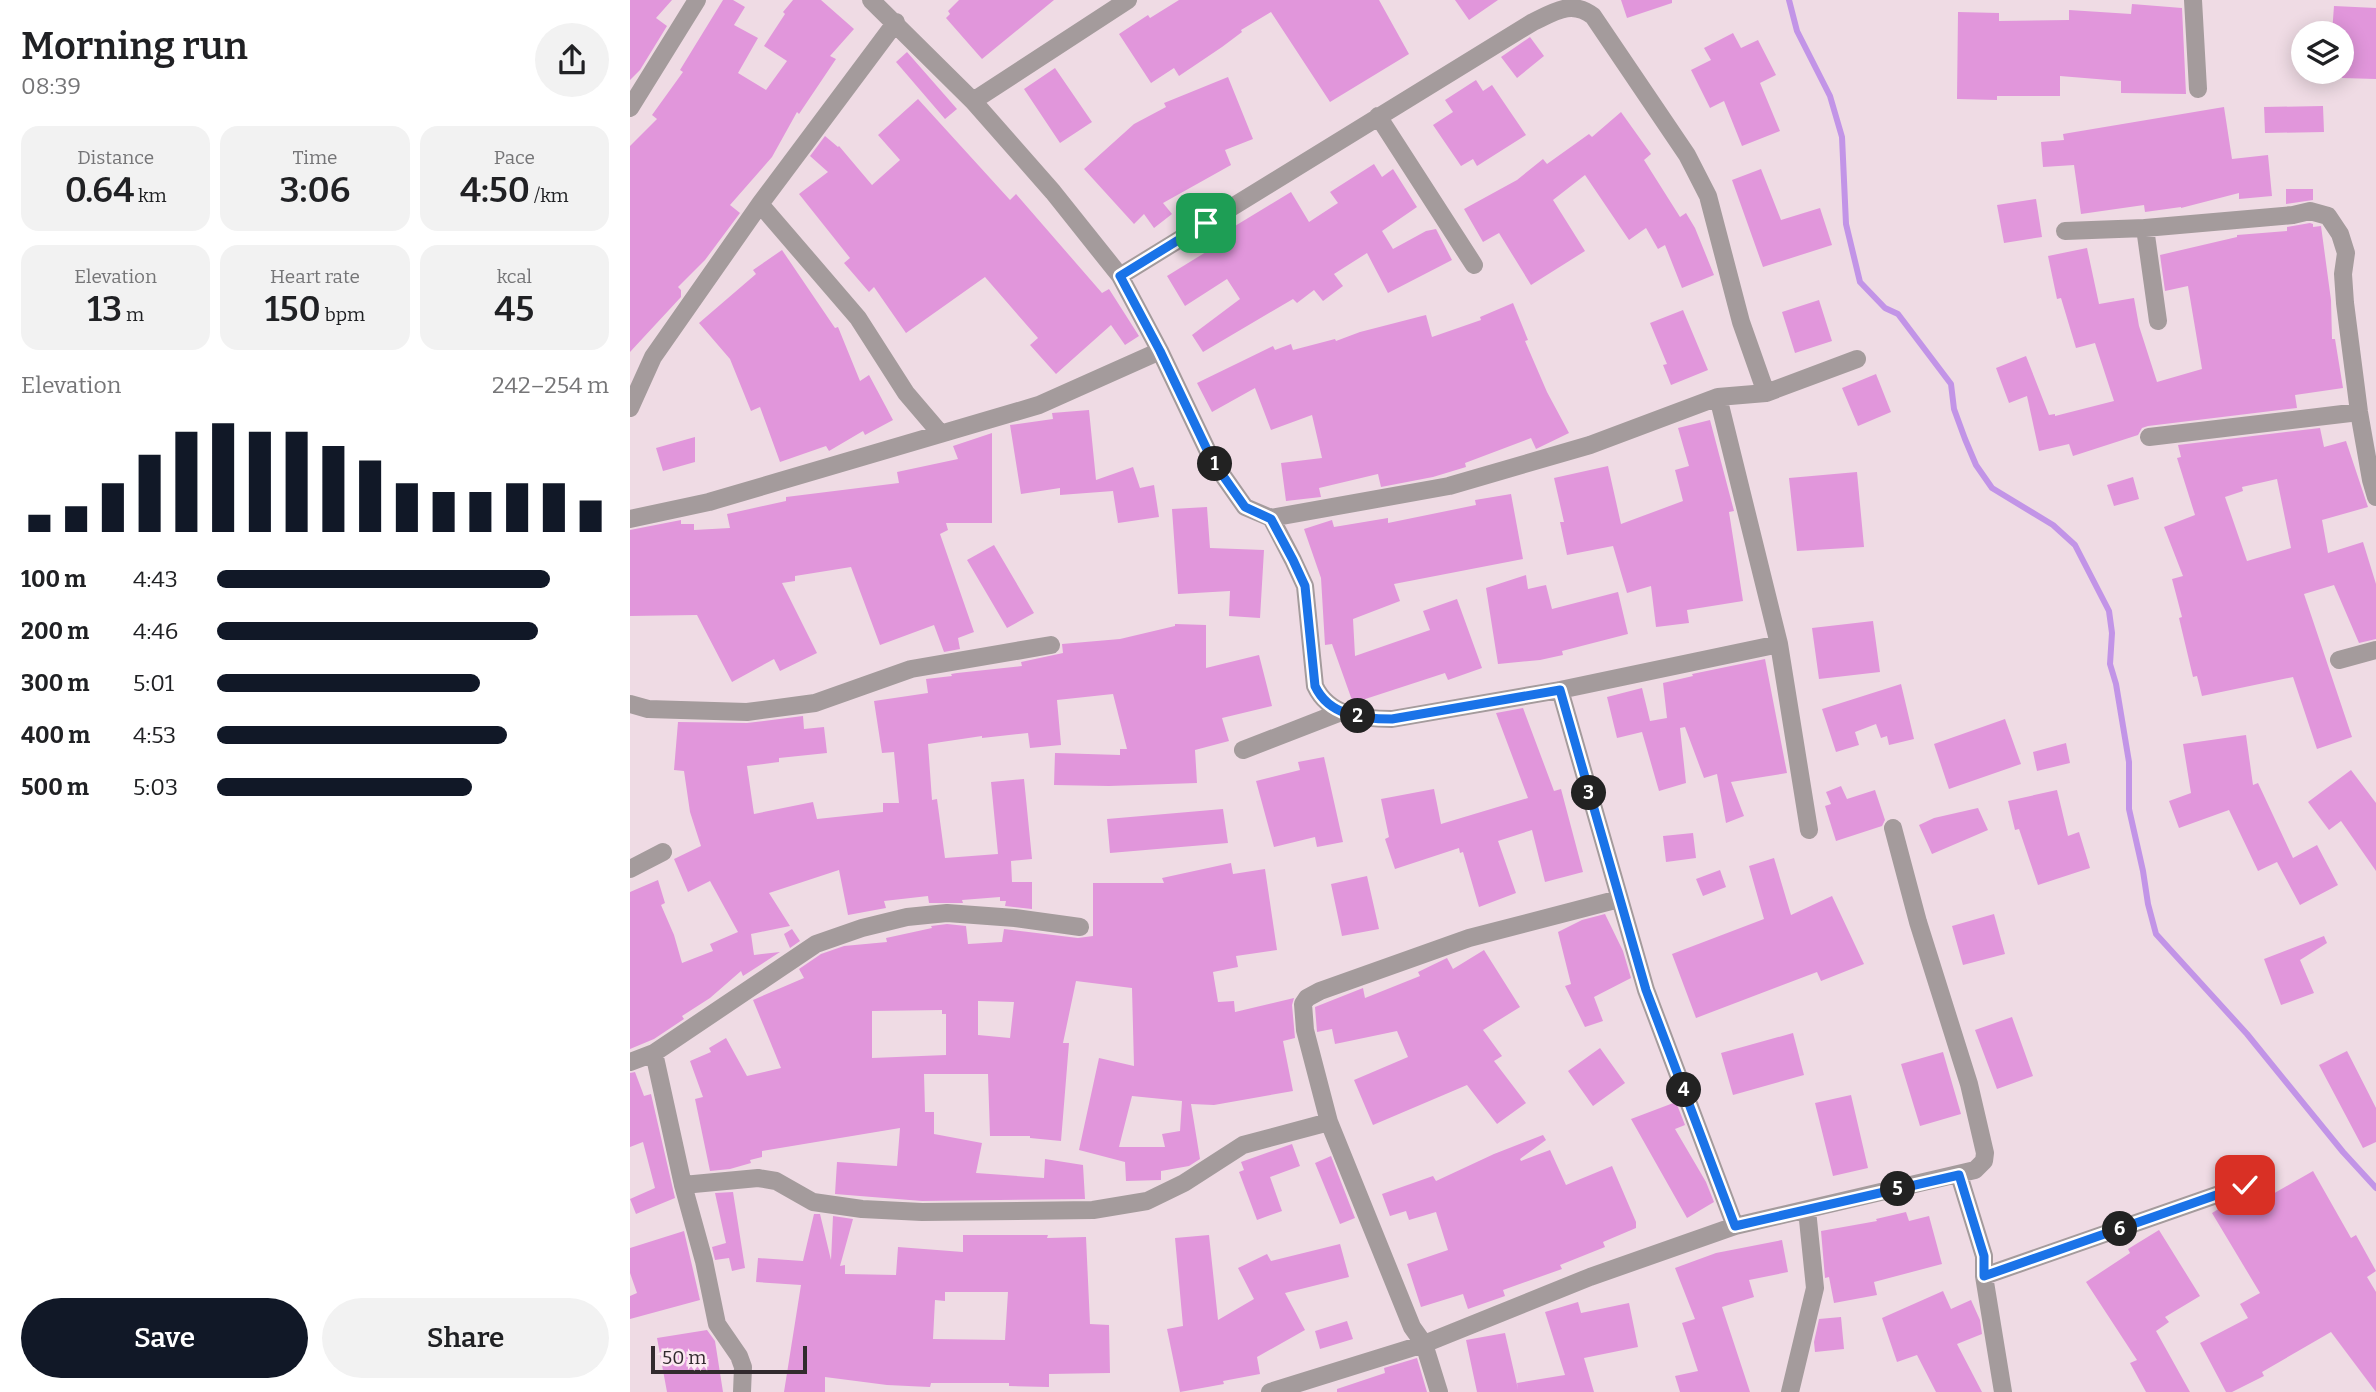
<!DOCTYPE html>
<meta charset="utf-8">
<style>
:root{--surface:#fff;--page:#f2f2f2;--text:#202124;--muted:#757577;--accent:#111827}
body{margin:0;font-family:Bitter,serif;background:var(--page);color:var(--text);height:100vh;display:flex;flex-direction:column;font-size:26px;white-space:nowrap}
*{box-sizing:border-box;margin:0}
p{font-size:23px;color:var(--muted)}
.icon{flex:none;width:38px;height:38px;fill:none;stroke:currentColor;stroke-width:2;stroke-linecap:round;stroke-linejoin:round}
.map{position:relative;flex:1;overflow:hidden}
.side{display:flex;flex-direction:column;background:var(--surface);width:630px}
.side>*{flex:none}
.buttons{position:absolute;left:1661px;top:21px;display:grid;gap:14px}
.buttons a{display:grid;place-items:center;width:63px;height:63px;border-radius:50%;background:var(--surface);box-shadow:0 4px 18px #0003;font-size:35px}
.scale{position:absolute;left:21px;bottom:18px;width:156px;box-sizing:border-box;padding-left:7px;border:4px solid #322a2e;border-top:0;font-size:19px;line-height:24px;white-space:nowrap;color:#322a2e;-webkit-text-stroke:5px #fce8f1;paint-order:stroke}
.pin{position:absolute;display:grid;place-items:center;width:60px;height:60px;color:#fff;margin:-30px;border-radius:14px;box-shadow:0 4px 10px #0006}
.km{position:absolute;width:35px;height:35px;margin:-18px;border-radius:50%;background:#222;color:#fff;font-size:19px;line-height:35px;text-align:center}
.round{display:grid;place-items:center;flex:none;width:74px;height:74px;border-radius:37px;background:var(--page)}
.headline{display:flex;align-items:center;justify-content:space-between;height:119px;padding:0 21px}
h1{font-size:38px;font-weight:600;line-height:52px}
.metrics{display:grid;grid-template-columns:repeat(3,1fr);gap:10px;height:119px;padding:7px 21px}
.metrics div{display:grid;align-content:center;border-radius:18px;background:var(--page);text-align:center}
.metrics b{font-size:35px;font-weight:600}
.metrics small{font-size:19px;font-weight:400}
.metrics p{font-size:19px}
.chart{height:196px;padding:14px 21px}
.chart p{display:flex;justify-content:space-between}
.chart svg{width:100%;height:126px;margin-top:7px;stroke:var(--accent);stroke-width:6}
.cta{display:flex;gap:14px;margin-top:auto;padding:14px 21px}
.cta a{flex:1;height:80px;border-radius:42px;background:var(--accent);color:#fff;font-size:28px;font-weight:600;line-height:80px;text-align:center}
.cta a+a{background:var(--page);color:var(--text)}
ul{padding:0 21px;list-style:none;font-size:23px}
li{display:grid;grid-template-columns:112px 84px 1fr;align-items:center;height:52px}
li i{height:18px;border-radius:9px;background:var(--accent)}
main{display:flex;flex:1;min-height:0}
.map>svg:first-child{display:block}
</style>
<main>
<section class="side">
<div class="headline"><div><h1>Morning run</h1><p>08:39</p></div><a class="round"><svg class="icon" aria-label="share" viewBox="0 0 24 24"><path d="M12 15V3M7 8l5-5 5 5M5 13v7h14v-7"/></svg></a></div>
<div class="metrics">
<div><p>Distance</p><b>0.64<small> km</small></b></div>
<div><p>Time</p><b>3:06</b></div>
<div><p>Pace</p><b>4:50<small> /km</small></b></div>
</div>
<div class="metrics">
<div><p>Elevation</p><b>13<small> m</small></b></div>
<div><p>Heart rate</p><b>150<small> bpm</small></b></div>
<div><p>kcal</p><b>45</b></div>
</div>
<div class="chart"><p><span>Elevation</span>242–254 m</p>
<svg viewBox="0 0 160 44" preserveAspectRatio="none"><path d="M5 44V38M15 44V35M25 44V27M35 44V17M45 44V9M55 44V6M65 44V9M75 44V9M85 44V14M95 44V19M105 44V27M115 44V30M125 44V30M135 44V27M145 44V27M155 44V33"/></svg>
</div>
<ul>
<li><b>100 m</b>4:43<i style="width:85%"></i></li>
<li><b>200 m</b>4:46<i style="width:82%"></i></li>
<li><b>300 m</b>5:01<i style="width:67%"></i></li>
<li><b>400 m</b>4:53<i style="width:74%"></i></li>
<li><b>500 m</b>5:03<i style="width:65%"></i></li>
</ul>
<div class="cta"><a>Save</a><a>Share</a></div>
</section>
<div class="map">
<svg width="1746" height="1392" viewBox="0 0 1746 1392">
<rect width="100%" height="100%" fill="#efdbe4"/>
<g fill="none" stroke-linecap="round" stroke-linejoin="round">
<path stroke="#c294e7" stroke-width="6" d="M1159 0 1167 31 1200 96 1212 137 1216 224 1230 282 1255 308 1268 314 1321 384 1324 409 1335 439 1346 465 1362 488 1423 525 1445 545 1479 611 1482 633 1480 664 1486 684 1499 762V809L1513 871 1518 904 1526 934 1617 1034 1713 1152 1746 1188"/>
</g>
<path fill="#e196db" fill-rule="evenodd" d="M0 0H42L26 18 37 26 10 70 0 80Z
M93 0H103L115 7 104 25 128 38 108 73 136 90 157 61 134 46 155 14 153 12 163 0H191L224 29 200 56 206 59 169 114 167 112 142 157 100 205 110 213 75 260 48 287 51 290V297L0 352V146L27 119 22 115 53 72 50 70Z
M329 0H424L352 59 316 18 320 14 318 11Z
M549 0H749L779 54 700 102 641 12 611 30 612 32 592 47 549 76 544 68 521 83 489 34 518 15 520 18Z
M825 0H868L839 20Z
M991 0H1042V3L997 18Z
M1502 4 1552 8 1556 94 1491 93V81L1430 76V96H1367V100L1327 99 1328 12 1369 13V21L1439 20V10L1501 14Z
M1704 6 1746 8V79L1712 78V33H1702Z
M1103 33 1111 48 1128 40 1146 75 1130 83 1150 131 1112 146 1094 101 1080 108 1061 70 1081 60 1074 48Z
M900 37 914 56 887 78 871 57Z
M277 52 327 109 315 119 266 62Z
M425 68 462 122 430 143 394 89Z
M598 77 623 139 595 150 601 165 533 203 542 214 524 228 514 214 504 224 454 169 504 124 536 107 534 103Z
M846 80 853 91 862 85 896 135 847 166 843 159 831 166 803 125 823 112 815 100Z
M288 99 380 200 386 194 472 293 479 289 509 336 495 345 481 325 426 374 400 345 408 338 355 277 276 333 244 287 239 292 214 263 220 258 169 194 198 172 180 156 195 136 208 147 209 146 242 185 270 160 248 135Z
M1693 106 1694 132 1635 133 1634 107Z
M1594 107 1602 159 1638 155 1642 196 1609 199V193L1551 208V207L1515 212 1514 205 1451 214 1444 165 1413 167 1411 142 1434 140 1433 134Z
M991 112 1021 154 1014 160 1050 217 1056 213 1065 228 1084 275 1052 288 1035 245 1028 249 1016 228 999 240 955 175 923 200 955 251 901 285 869 233 853 242 834 209 887 180 913 159 917 164 959 134 962 137Z
M744 164 752 177 763 169 787 207 752 231 763 249 796 231 806 229 822 260 758 293 737 253 704 274 713 286 693 301 684 290 667 303 663 299 573 352 562 335 610 299 597 279 555 306 537 276 576 252 572 246 661 192 679 222 708 203 700 192Z
M1131 169 1151 220 1190 208 1202 245 1133 267 1102 180Z
M1656 189H1683V200L1656 204Z
M1406 199 1412 237 1374 243 1367 205Z
M1680 223 1683 224V227L1691 226 1701 300 1702 339H1705L1713 388 1665 395 1667 408 1518 426 1512 428 1508 435 1443 456 1439 444 1409 451 1397 396 1379 403 1366 368 1396 356 1419 415 1425 414V416L1484 401 1465 343 1446 348 1431 298 1427 299 1418 256 1457 248 1469 304 1504 298 1509 326 1527 382 1572 369 1558 286 1535 291 1530 255 1607 237V235L1657 231V227Z
M152 250 205 328 208 327 230 381 239 375 263 420 235 435 233 431 199 451 196 446 150 462 130 407 121 411 100 359 69 323 126 274 123 270Z
M1189 300 1202 341 1165 353 1152 312Z
M883 303 898 340 895 341 917 392 939 433 906 449 901 438 835 463 836 467 803 477 751 487 748 474 689 488 691 497 656 501 651 463 692 458 682 415 641 430 625 388 582 412 567 383 643 346 645 350 661 344 663 350 705 339 706 341 730 332 796 315 802 337 851 320 850 317Z
M1053 310 1078 370 1041 385 1033 365 1037 364 1020 323Z
M1246 374 1261 412 1228 426 1212 388Z
M459 410 466 480 503 467 510 488 524 485 529 517 488 523 483 491 430 495V488L391 494 380 425 423 419 422 413Z
M1080 420 1104 511 1099 512 1113 601 1057 610 1059 623 1026 627 1021 586 997 593 983 546 937 555 930 522H934L924 478 978 466 991 524 1053 501 1045 470 1059 466 1048 428Z
M1690 428 1694 447 1716 441 1738 507 1692 520 1698 553 1733 542 1746 584V639L1729 643 1704 585 1674 594 1722 737 1687 749 1663 677 1572 696 1567 676 1563 677 1549 618 1552 617 1542 579 1553 576 1534 527 1565 515 1547 458 1551 457 1548 445ZM1647 479 1661 548 1617 561 1595 497 1613 491 1612 487Z
M362 433V523H316L318 530 310 534 344 632 328 638 330 649 314 652 304 625 250 645 221 567 165 576V581L152 583 187 653 150 671 144 659 102 682 67 615 0 616V530L51 520V524H64V530L100 528 97 514 156 501V497L269 483 267 472 328 459 323 446Z
M65 437V462L33 471 26 448Z
M1227 472 1234 547 1167 551 1159 478Z
M1503 477 1509 499 1484 506 1477 485Z
M881 494 893 559 764 584 770 601 723 619 725 656 800 630 793 611 827 599 852 668 818 680 815 673 723 703 702 644 695 645 691 578 674 529 702 520 704 527 758 518V523L846 505 845 500Z
M577 507 580 548 634 550 630 618 599 616 600 591 548 594 542 509Z
M364 545 404 613 377 628 337 560Z
M896 575 898 589 916 585 922 609 988 592 998 634 932 651 933 655 910 660 868 664 856 588Z
M1243 621 1250 672 1189 679 1182 628Z
M545 624 576 625V668L629 655 642 706 592 718 599 741 565 750 567 783 479 786 424 785 425 753 490 755V749H497L483 694 427 700 431 745 400 748 398 733 352 738V736L298 744 302 800 307 799 315 858 368 854 361 782 394 779 402 859 381 861 382 882H402V909L375 906 376 901H370V897L332 900 333 903H299L298 896 254 901 256 908 218 915 209 870 139 893 160 926 121 934 124 955 150 952 113 976 111 971 80 998 52 1016 54 1019 24 1039 0 1049V892L28 880 35 903 31 905 44 935 52 963 83 951 80 944 108 932 80 881 58 892 44 859 71 846 60 812 54 771 44 770 48 722 117 723 173 716 174 729 194 727 197 753 149 758V762L117 766 124 814 183 802 187 819 253 812V803H269L264 752 252 753 244 701 298 693 296 679 322 676 321 674 327 673 392 666 391 662 433 653 432 644 490 639 545 626Z
M1135 659 1157 773 1101 782 1114 816 1096 823 1087 774 1074 778 1055 727 1050 728 1056 783 1029 791 1012 732 987 738 977 697 1012 688 1020 721 1037 718 1033 683 1063 676 1062 674Z
M1271 684 1284 739 1259 745 1257 736 1251 738 1246 724 1225 732 1229 745 1206 752 1192 709Z
M893 708 924 791 931 789 953 872 915 882 902 830 868 841 886 893 849 907 833 852 830 853 829 848 765 869 755 839 759 837 751 799 804 789 811 824 898 798 866 713Z
M1375 719 1391 764 1319 789 1304 744Z
M1616 735 1623 785 1628 783 1663 858 1687 845 1708 885 1670 905 1647 862 1628 871 1599 810 1549 828 1539 801 1561 793 1553 744Z
M1436 743 1440 763 1407 771 1403 752Z
M694 757 713 842 687 847 685 837 644 847 626 781 670 770 668 762Z
M1721 770 1746 803V871L1711 821 1699 830 1678 802Z
M1211 786 1217 799 1245 790 1255 820 1252 826 1206 841 1195 806 1201 804 1196 792Z
M1427 790 1438 836 1449 832 1460 868 1408 885 1389 829 1385 830 1378 801Z
M1348 808 1358 830 1302 854 1289 825 1304 818Z
M593 809 598 843 480 853 477 819Z
M1063 833 1066 858 1036 862 1033 836Z
M1144 858 1161 915 1202 896 1234 964 1191 981 1187 972 1066 1018 1042 954 1134 919 1119 866Z
M601 863 603 874 635 869 647 950 606 956 608 967 583 972 588 1002 604 1001 605 1012 664 998 662 1005 665 1038 653 1041 663 1091 584 1105 561 1104 570 1159 559 1166 531 1171V1180L496 1181 495 1162 449 1150 469 1058 504 1066 502 988 446 981 433 1043H439L431 1141 400 1138V1136H360L358 1074H294L295 1112H304V1134L352 1143 346 1173 414 1178 415 1159 453 1165 455 1199 292 1201 205 1194 207 1162 267 1166 270 1128 132 1151V1157L120 1160 121 1163 100 1169 80 1171 65 1099 73 1097 60 1061 81 1052 79 1048 96 1038 117 1076 151 1068 123 1000 174 978 169 969 191 954 214 946 257 942 256 938 302 928 301 926 317 924 336 926 338 944 372 942 374 929 448 938 463 936V883H534L532 878ZM348 1001 384 1002 380 1038 348 1035ZM312 1010V1014H316V1055L242 1058V1011ZM502 1096 552 1101 550 1131 532 1134 535 1147H489Z
M1090 870 1096 887 1073 896 1066 879Z
M737 876 749 929 712 936 701 884Z
M975 914 993 951 1001 978 964 997 973 1021 955 1027 935 986 941 984 928 932 952 920Z
M1364 914 1375 954 1333 965 1322 926Z
M162 929 170 941 160 948 154 934Z
M1694 936 1697 943 1670 960 1684 993 1651 1005 1634 959Z
M854 950 890 1007 853 1030 872 1056 864 1061 896 1103 867 1124 837 1085 743 1125 724 1080 778 1057 767 1031 705 1044 702 1029 687 1032 685 1007 733 988 735 998 790 976 788 972 817 958 823 969Z
M1382 1017 1403 1076 1367 1089 1345 1030Z
M1163 1033 1174 1075 1103 1095 1091 1053Z
M970 1048 995 1083 963 1106 938 1071Z
M1717 1051 1746 1108V1142L1733 1148 1689 1065Z
M1313 1052 1331 1114 1290 1126 1271 1064Z
M5 1072 14 1096 21 1094 45 1198 6 1214 0 1199 25 1188 13 1142 0 1147V1073Z
M1221 1095 1238 1168 1203 1176 1185 1103Z
M1046 1102 1055 1125 1045 1129 1076 1182 1084 1202 1057 1218 1001 1119Z
M913 1135 916 1140 890 1159 891 1161 920 1150 936 1185 982 1166 1006 1222V1228L973 1242 975 1247 930 1265 932 1269 873 1290 875 1296 838 1309 833 1294 791 1307 777 1264 818 1250 806 1212 779 1220 776 1211 760 1216 752 1194 803 1176 806 1181 864 1154Z
M662 1144 670 1166 640 1177 652 1211 627 1220 609 1172 614 1170 611 1162Z
M701 1156 725 1218 710 1224 685 1163Z
M1683 1171 1721 1238 1726 1235 1746 1271 1737 1277 1746 1292V1392L1701 1332 1632 1372 1634 1376 1602 1392H1596L1570 1343 1618 1318 1610 1304 1630 1293 1582 1213 1600 1202 1617 1196 1622 1206Z
M103 1192 115 1268 102 1271 99 1258 85 1260 82 1247 96 1243 85 1193Z
M1276 1212 1279 1221 1299 1216 1312 1264 1244 1282 1247 1295 1204 1303 1199 1277 1195 1278 1191 1231 1247 1221 1246 1219Z
M184 1214H190L201 1260 203 1216 223 1219 210 1266 215 1265V1274L266 1275 268 1247 333 1252V1235H418L417 1238 456 1237 460 1324 479 1325 480 1373 419 1374V1387L379 1386V1383H301L300 1387 257 1385 195 1377V1392H154L171 1285 126 1282 128 1258 173 1261ZM315 1292H378L375 1340 303 1339 305 1300 315 1301Z
M1529 1230 1570 1296 1535 1317 1539 1322 1526 1331 1560 1392H1516L1500 1363 1507 1360 1456 1282 1500 1253 1498 1249Z
M54 1231 70 1300 0 1319V1296L7 1293 0 1273V1248Z
M579 1235 588 1320 624 1299 608 1268 637 1254 641 1261 710 1244 719 1277 655 1293 675 1330 627 1357 630 1374 593 1381 594 1384 550 1392 537 1329 553 1326 545 1238Z
M1152 1240 1158 1272 1119 1280 1124 1297 1092 1307 1120 1392H1050L1045 1376 1068 1371 1052 1323 1065 1319 1045 1268 1086 1253Z
M1313 1291 1321 1309 1341 1300 1350 1320 1352 1334 1327 1344 1352 1392H1306L1287 1355 1267 1362 1252 1318Z
M948 1302 951 1313 999 1303 1008 1347 954 1358 964 1392H847L836 1340 875 1333 888 1389 887 1383 935 1375 915 1312Z
M1211 1317 1214 1349 1185 1352 1184 1342 1189 1319Z
M717 1321 723 1339 690 1349 685 1331Z
M77 1330 85 1341 93 1392H37L27 1338Z
M787 1358 797 1392H707V1389L755 1373 754 1368Z"/>
<g fill="none" stroke-linecap="round" stroke-linejoin="round">
<path stroke="#a49b9c" stroke-width="18" d="M241 0 343 101 423 192 490 276 530 351 582 460 615 507 641 518 663 560 675 586 685 686C699 716 732 719 762 719L930 690 1149 644
M1563 0 1568 89
M343 101 498 0
M0 108 67 0
M748 116 844 265
M130 204 228 318 276 393 311 434
M1515 228 1528 321
M1435 231 1515 228 1663 215 1680 211 1698 216 1710 234 1716 253 1713 274 1715 303 1729 412 1741 480 1746 497
M490 276 903 22C926 11 942 0 963 16L1057 155 1078 196 1111 322 1136 393
M1088 397 1149 644 1179 830
M0 408 23 357 130 204 266 22
M1519 437 1729 412
M641 518 819 486 960 445 1088 397 1136 393 1227 359
M0 519 79 502 409 405 530 351
M1709 660 1746 650
M930 690 1016 990 1105 1226
M0 704 18 709 117 712 185 703 281 669 421 645
M613 750 711 712
M0 869 33 852
M24 1053 53 1185 74 1261 87 1324 109 1356 113 1367 112 1392
M0 1062 24 1053 186 944 232 928 277 917 317 913 385 918 450 927
M1329 1175 1354 1256V1276L1373 1392
M53 1185 128 1178 146 1181 183 1202 232 1209 292 1212 463 1210 517 1201 554 1183 613 1145 699 1122
M1354 1276 1615 1185
M640 1392 794 1344 960 1277 1105 1226 1345 1170 1354 1161 1355 1153 1339 1084 1288 922 1263 828
M809 1392 794 1344 782 1327 699 1122 675 1030 673 1004 677 998 690 991 839 938 989 899
M1160 1392 1185 1288 1177 1210"/>
</g>
<g fill="none" stroke-linecap="round" stroke-linejoin="round">
<defs>
<path id="route" d="M576 223 490 276 530 351 582 460 615 507 641 519 663 560 675 586 685 686C699 716 732 719 762 719L930 690 1016 990 1105 1226 1329 1175 1354 1256V1276L1615 1185"/>
</defs>
<use href="#route" stroke="#fff" stroke-width="14"/>
<use href="#route" stroke="#1a73e8" stroke-width="9"/>
</g>
</svg>
<div class="buttons">
<a><svg class="icon" aria-label="layers" viewBox="0 0 24 24"><path d="M12 4l9 5-9 5-9-5zM3 14l9 5 9-5"/></svg></a>
</div>
<div class="scale">50 m</div>
<div class="pin" style="left:576px;top:223px;background:#1e9e55"><svg class="icon" aria-label="arrive" viewBox="0 0 24 24"><path d="M6 21V4h12l-3 4 3 4H6"/></svg></div>
<div class="pin" style="left:1615px;top:1185px;background:#d93025"><svg class="icon" aria-label="check" viewBox="0 0 24 24"><path d="M5 12l5 5 9-10"/></svg></div>
<b class="km" style="left:585px;top:464px">1</b>
<b class="km" style="left:728px;top:716px">2</b>
<b class="km" style="left:959px;top:793px">3</b>
<b class="km" style="left:1054px;top:1090px">4</b>
<b class="km" style="left:1268px;top:1189px">5</b>
<b class="km" style="left:1490px;top:1229px">6</b>
</div>
</main>
